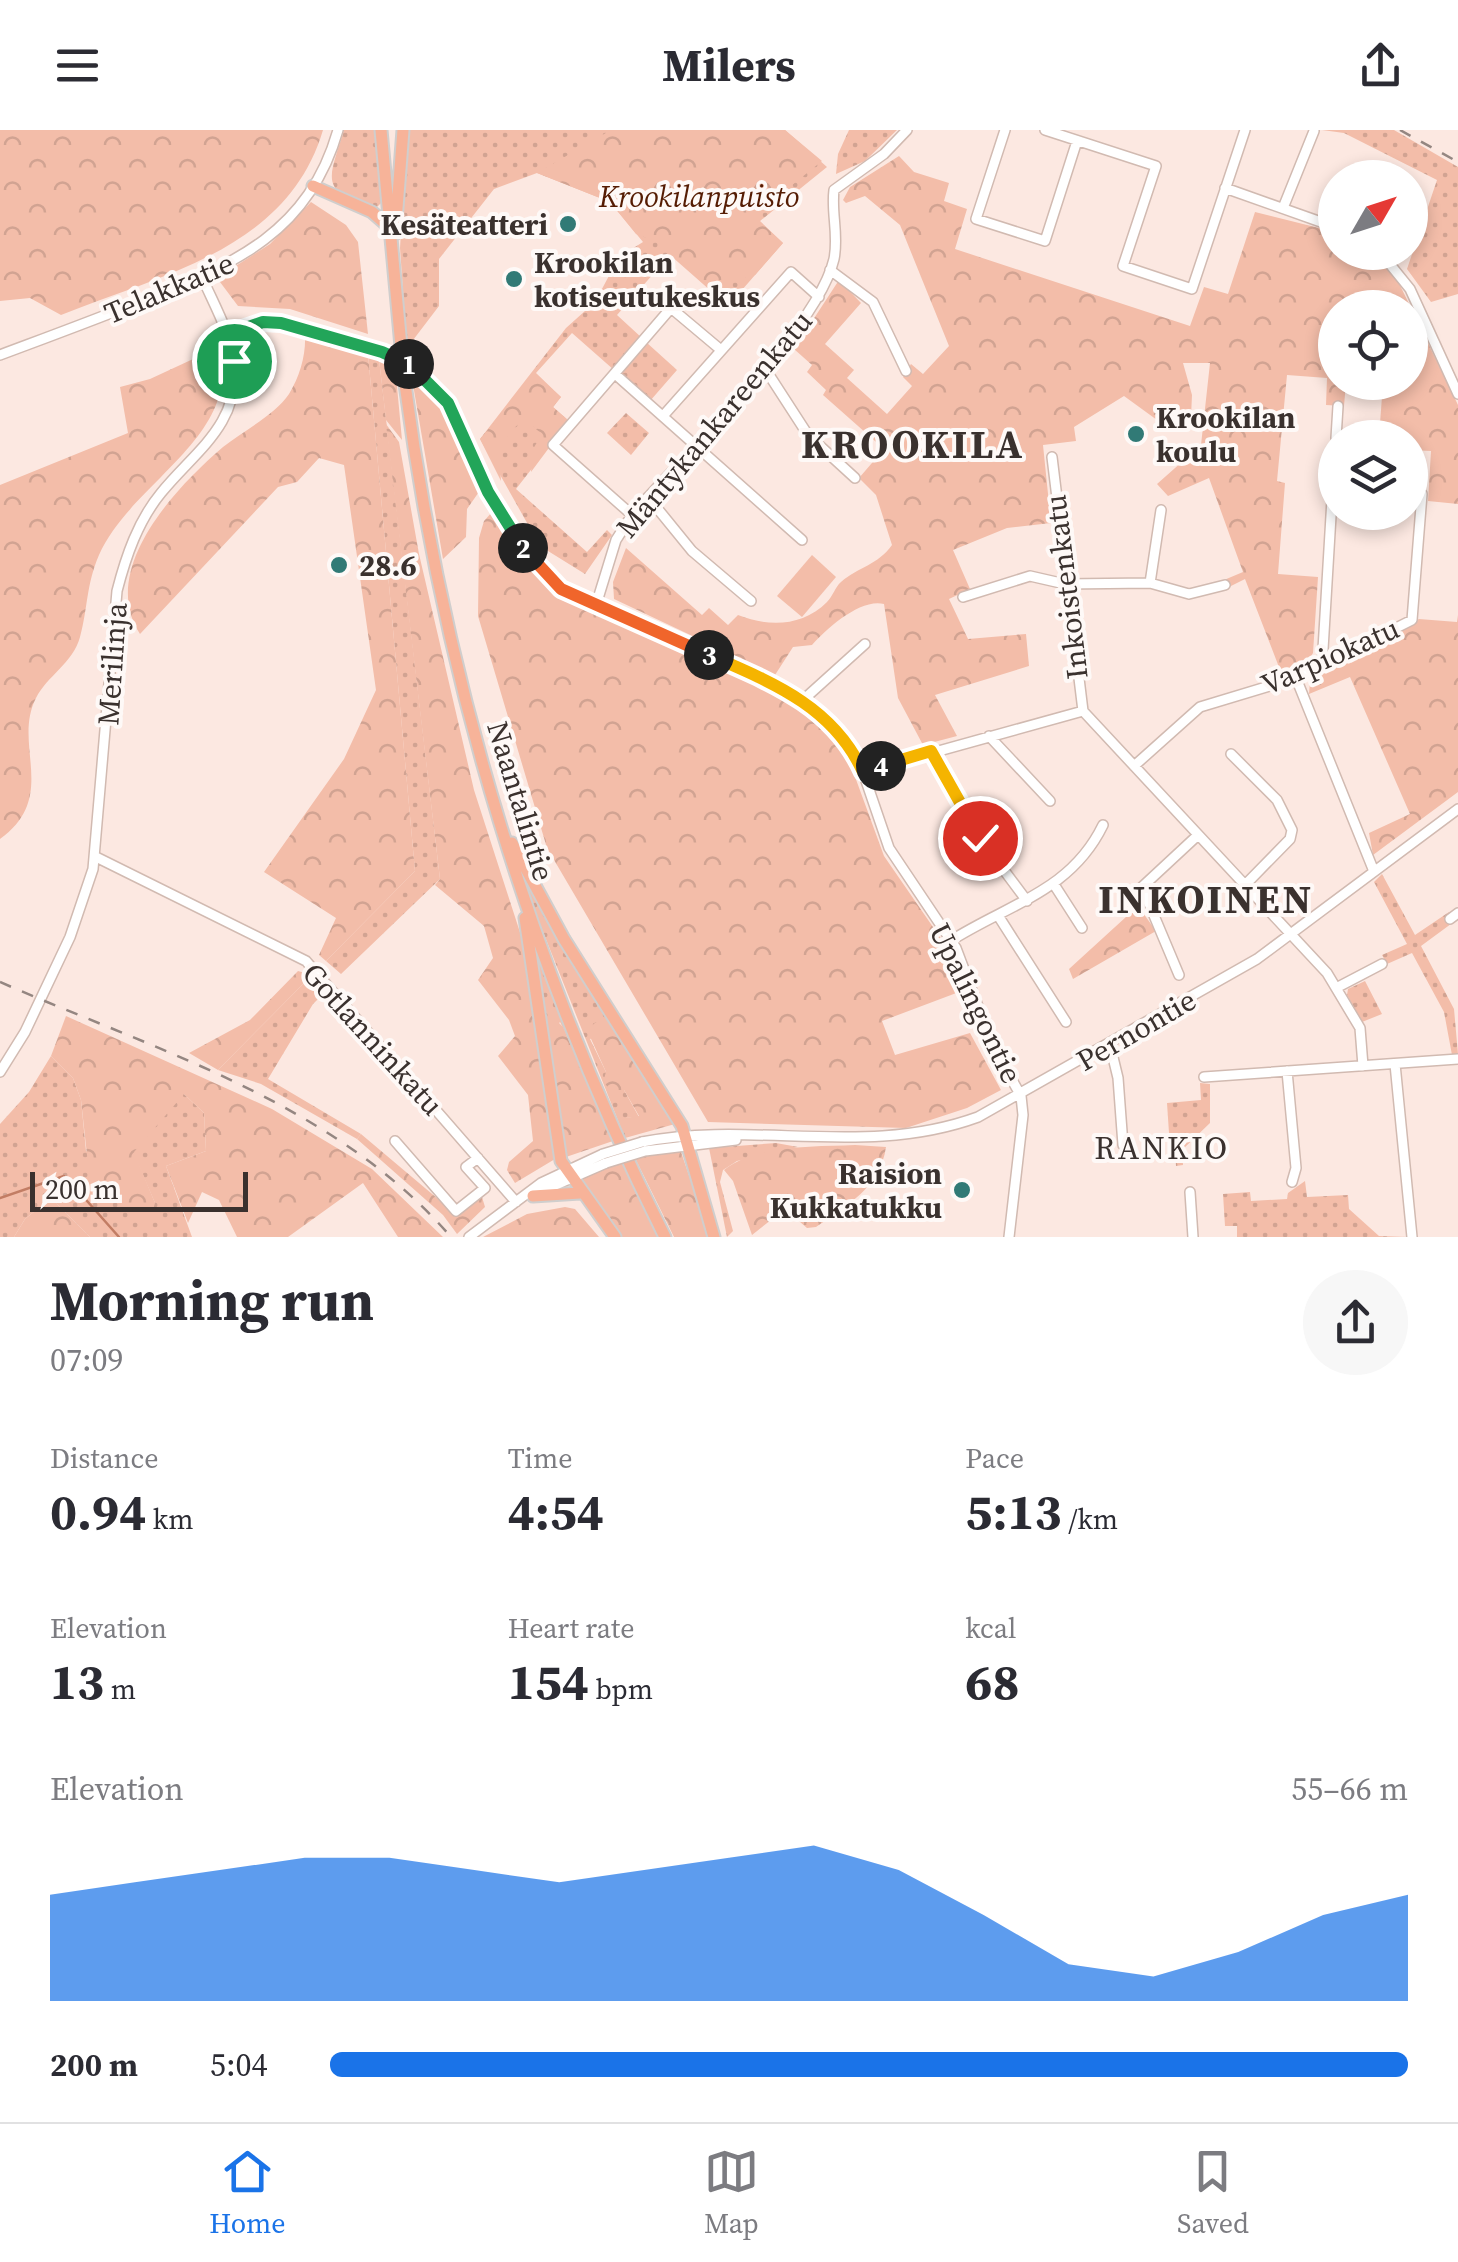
<!DOCTYPE html>
<meta charset="utf-8">
<style>
:root{--surface:#fff;--page:#f7f7f7;--text:#2b2b33;--muted:#7c7c81;--line:#e1e1e2;--accent:#1a73e8}
body{margin:0;font-family:"Source Serif 4",serif;background:var(--page);color:var(--text);height:100vh;display:flex;flex-direction:column;font-size:38px;white-space:nowrap}
*{box-sizing:border-box;margin:0}
p{font-size:32px;color:var(--muted)}
.icon{flex:none;width:55px;height:55px;fill:none;stroke:currentColor;stroke-width:2;stroke-linecap:round;stroke-linejoin:round}
.map{position:relative;height:1107px;overflow:hidden}
.details{display:flex;flex-direction:column;background:var(--surface);flex:1}
.details>*{flex:none}
.needle{width:65px;rotate:51deg}
.fabs{position:absolute;left:1318px;top:30px;display:grid;gap:20px}
.fabs a{display:grid;place-items:center;width:110px;height:110px;border-radius:50%;background:var(--surface);box-shadow:0 5px 15px #0003;font-size:50px}
.scale{position:absolute;left:30px;bottom:25px;width:218px;box-sizing:border-box;padding-left:10px;border:5px solid #3a312e;border-top:0;font-size:28px;line-height:35px;white-space:nowrap;color:#3a312e;-webkit-text-stroke:8px #fef9f7;paint-order:stroke}
.pin{position:absolute;display:grid;place-items:center;width:85px;height:85px;color:#fff;margin:-42px;border:5px solid #fff;border-radius:50%;box-shadow:0 2px 10px #0007}
.km{position:absolute;width:50px;height:50px;margin:-25px;border-radius:50%;background:#222;color:#fff;font-size:28px;line-height:50px;text-align:center}
.round{display:grid;place-items:center;flex:none;width:105px;height:105px;border-radius:52px;background:var(--page)}
.summary{display:flex;align-items:center;justify-content:space-between;height:170px;padding:0 50px}
h1{font-size:55px;font-weight:700;line-height:75px}
.metrics{display:grid;grid-template-columns:repeat(3,1fr);gap:15px;height:170px;padding:10px 50px}
.metrics div{display:grid;align-content:center}
.metrics b{font-size:50px;font-weight:700}
.metrics small{font-size:28px;font-weight:400}
.metrics p{font-size:28px}
.chart{height:280px;padding:20px 50px}
.chart p{display:flex;justify-content:space-between}
.chart svg{width:100%;height:180px;margin-top:10px;fill:var(--accent);opacity:.7}
ul{padding:0 50px;list-style:none;font-size:32px}
li{display:grid;grid-template-columns:160px 120px 1fr;align-items:center;height:75px}
li i{height:25px;border-radius:12px;background:var(--accent)}
header{display:flex;justify-content:space-between;align-items:center;height:130px;padding:0 50px;background:var(--surface);font-size:45px;font-weight:700}
.menu{display:flex;justify-content:space-around;align-items:center;height:140px;border-top:2px solid var(--line);background:var(--surface);font-size:28px;color:var(--muted)}
.menu a{display:grid;justify-items:center;gap:5px}
.menu .current{color:var(--accent)}
.map>svg:first-child{display:block}
</style>
<header><svg class="icon" aria-label="menu" viewBox="0 0 24 24"><path d="M4 6h16M4 12h16M4 18h16"/></svg>Milers<svg class="icon" aria-label="share" viewBox="0 0 24 24"><path d="M12 15V3M7 8l5-5 5 5M5 13v7h14v-7"/></svg></header>
<div class="map">
<svg width="1458" height="1107" viewBox="0 0 1458 1107">
<defs>
<pattern id="grass-dots" width="8" height="8" patternUnits="userSpaceOnUse" patternTransform="scale(2.5)"><rect width="8" height="8" fill="#f3bda9"/><path d="M2 2h.1M6 6h.1" fill="none" stroke="#d1a392" stroke-width="1.8" stroke-linecap="round"/></pattern>
<pattern id="forest-crowns" width="20" height="18" patternUnits="userSpaceOnUse" patternTransform="scale(2.5)"><rect width="20" height="18" fill="#f3bda9"/><path d="M2 6a3 3 0 1 1 6 0M12 15a3 3 0 1 1 6 0" fill="none" stroke="#d1a392"/></pattern>
</defs>
<rect width="100%" height="100%" fill="#fce8e1"/>
<path fill="url(#grass-dots)" d="M344 0H376L381 73 376 78C316 62 330 47 344 0Z
M407 0H785L827 37 760 91 783 113 728 176 670 125 617 185 642 208 614 240 572 203 536 243 561 267 553 277 569 291 516 359 587 422 607 400 612 405 585 444 540 416 480 309 566 198 595 172 619 127 643 112 610 72 537 43 494 59 439 129V176L407 218 400 118Z
M849 0H897L865 31 836 44 838 24Z
M1322 0H1394L1458 37V164L1431 172 1407 139 1437 50 1344 3Z
M646 212 677 240 650 271 618 244Z
M368 224 379 229 440 749 341 844 326 831 415 741Z
M626 283 649 303 631 325 607 303Z
M1382 744 1415 805 1449 782 1455 791 1421 816 1454 879 1458 924 1452 925 1444 882 1412 823 1387 834 1382 825 1407 814 1374 752Z
M532 757 616 900 590 909 606 942 624 960 639 987 625 988V1008L526 759Z
M535 822H537L573 918 560 892 548 908Z
M312 845 326 861 313 874 268 949 361 1004 357 1009 261 954 218 940Z
M1365 851 1382 884 1362 892 1347 865 1348 859Z
M51 926 73 948 81 970 86 1021 155 1073 133 1022 183 963 204 983 206 1021 166 1036 192 1107H90L51 1068 25 1089 14 1107H0V994L29 962Z
M1200 953 1210 954V993L1182 1020 1183 1035 1176 1036 1175 1018H1170L1167 973 1201 970Z
M776 1013 798 1017 737 1031 723 1040 720 1052 733 1101 727 1107 709 1018Z
M1305 1051 1307 1067 1348 1065 1349 1079 1379 1106 1407 1107H1237V1096H1225L1223 1064 1250 1062 1251 1071 1287 1069 1288 1063Z"/>
<path fill="url(#forest-crowns)" d="M0 0H323C288 119 163 144 61 185L30 168 0 171Z
M611 0H785L822 31 761 80 760 92 783 113 755 145 708 158 660 113 636 104 610 72 537 43Z
M899 26 914 42 949 53 944 71 967 79 955 119 1190 196 1204 157 1228 164 1255 82 1335 102V122L1373 123 1396 147 1458 275V374L1428 371 1431 321 1410 320V308L1379 307 1383 253 1410 252V178H1335V252L1346 253 1344 276 1326 275 1327 248 1287 245 1277 351 1285 353 1278 444 1318 447 1313 523 1307 533 1282 545 1245 449 1227 458 1224 450 1243 442 1209 348 1168 366 1157 354 1201 315 1210 233H1183L1192 265 1191 287 1168 298 1124 266 1074 297 1076 311 1043 315 1051 393 1007 398 953 420 970 459 949 469 968 509 1026 504 1029 536 935 565 957 606 923 615 898 568 884 474C861 468 827 498 812 515L793 517 775 545 614 469 613 452 626 418 702 485 709 478 728 495 738 485C768 497 802 497 827 472 833 466 835 457 841 452 858 437 878 435 892 415L876 365 859 348 884 319 823 265 826 260 807 242 812 235 794 219 839 150 861 173 825 214 854 240 847 248 887 284 912 256 903 247 911 234 923 244 949 216 900 95 865 66 846 73 843 70 850 57Z
M311 72 346 95 358 112 368 204 290 179 238 176 217 148 270 114Z
M305 205 368 224 415 741 326 831 319 825 336 788 264 742 344 629 376 560 344 335 319 328 297 352 278 357 140 504C98 440 175 358 223 317 243 301 275 285 289 264 300 246 306 225 305 205Z
M219 217C244 306 131 352 99 425 86 455 88 478 80 507 73 533 47 546 36 568 12 615 59 666 0 709V355L128 303 120 257 150 249Z
M379 229 395 235 402 310 386 290Z
M411 243 445 276 481 359 467 379 466 407 443 429Z
M535 244 561 267 553 277 569 291 531 342 533 319 542 304 525 290C501 303 499 327 501 351L480 309Z
M386 294 399 312 419 424 474 660 527 824 555 1029 515 1053 507 1040 509 1032 533 1011 528 965 498 926 515 906 509 890 478 850 493 828 484 796 435 755 440 749Z
M492 382 528 435 560 469 766 558 808 582 829 602 850 633 884 726 944 813 959 862 882 891 895 925 970 903 1001 960 967 978 906 998 708 992 547 718 478 486 479 408 484 391Z
M1458 485V662L1373 725 1369 703 1410 684 1350 547 1309 564 1310 552 1318 543 1419 489 1457 492Z
M1138 776 1156 801 1073 849 1069 839Z
M298 841 312 845 218 940 189 923 250 890Z
M66 886 272 979 372 1039 443 1107H398L363 1053 288 1107H237L219 1070 202 1062 188 1093 166 1036 206 1021 204 983 184 964 134 1022 155 1073 148 1097 94 1041 87 1025 81 970 73 948 51 926Z
M555 889 563 897 613 1011 566 1027 548 908 549 891Z
M596 892 616 900 675 994 625 1008V988L639 986 624 960H611L603 952 606 942 587 900Z
M361 1004 457 1085 482 1067 485 1077 457 1104 443 1085 357 1009Z
M855 1015 886 1017C880 1058 847 1075 816 1097L807 1098 785 1079 752 1105 733 1051 724 1040C757 1014 814 1017 855 1015Z
M679 1020 681 1022 710 1107H674L635 1028Z
M622 1032 658 1107H619L579 1048Z
M51 1068 90 1107H14L25 1089Z
M565 1077 575 1079 599 1107H483L527 1084Z"/>
<path fill="#f3bda9" d="M812 425 836 447 802 487 777 466Z"/>
<g fill="none" stroke-linecap="round" stroke-linejoin="round">
<path stroke="#c27d64" stroke-width="2.5" d="M72 1054 119 1107
M0 1068 64 1046"/>
<defs>
<path id="minor" d="M1005 0 976 89 1045 111 1077 11
M1045 0 1156 36 1123 136 1192 159 1245 0
M1225 58 1335 97
M1283 78 1314 1
M1380 122 1410 159 1458 264
M830 140 873 172 906 241
M228 204C274 187 294 196 339 210 364 217 389 222 411 236 455 263 465 316 487 359 504 393 526 426 553 453L792 563 842 608 863 642 889 718 956 818 993 916 1021 966 1023 985 1009 1107
M0 225C48 207 97 189 144 170 235 134 309 102 338 0
M764 237 808 305 855 348
M615 244 802 410
M663 286 791 142 819 167
M1336 308 1338 276
M1052 327 1083 581 1327 843 1360 898 1363 936
M648 367 692 421 751 471
M632 385 553 315 671 178 721 220
M1150 453 1161 380
M963 467 1030 446 1065 454 1150 453 1189 464 1225 455
M596 475 616 410 632 385C683 326 818 199 834 129 839 105 831 83 834 60L884 24 907 0
M1322 536 1335 319
M1296 548 1373 739
M803 570 865 514
M989 606 1050 671
M931 621 980 708 1027 771
M1231 624 1277 670 1292 700 1290 709 1245 755
M1134 636 1200 577 1296 548 1412 490 1422 364 1410 363
M863 642 1083 581
M96 727 306 831 516 1072
M1055 756 1082 798
M999 787 1066 892
M1450 789 1458 783
M952 810C1009 774 1071 761 1103 695
M1179 845 1142 757 1198 705
M1338 857 1382 834
M1110 915 1118 948 1123 1015
M1395 934 1412 1107
M1287 941 1296 1038 1292 1052
M0 942 25 902 70 807 93 739 117 461C126 426 138 391 161 363 195 321 240 295 234 234 231 203 214 175 202 147
M1204 947 1458 929
M395 1011 456 1081 485 1058 466 1037 478 1028
M642 1012C755 990 866 1028 978 987L1257 829 1458 679
M645 1021 736 1010
M1190 1062 1193 1107
M537 1063 606 1033
M469 1107 541 1053 603 1024"/>
<path id="major" d="M381 0 402 227
M313 56 372 82 388 96
M395 104 403 0
M405 254C444 550 531 840 665 1107
M512 713 564 809 682 996 714 1107
M525 788 561 1031 615 1107
M533 1066 580 1063"/>
</defs>
<use href="#minor" stroke="#d1bab1" stroke-width="12"/>
<use href="#major" stroke="#d0cecd" stroke-width="15"/>
<use href="#minor" stroke="#fff" stroke-width="9"/>
<use href="#major" stroke="#f7b399" stroke-width="11"/>
<path stroke="#948681" stroke-width="2.5" stroke-dasharray="12 12" stroke-linecap="butt" d="M1400 0 1458 32
M0 852C158 921 335 973 451 1107"/>
<defs>
<path id="minor-bridge" d="M603 1024 642 1012
M606 1033 645 1021"/>
<path id="major-bridge" d="M402 227 405 254"/>
</defs>
<use href="#minor-bridge" stroke="#d1bab1" stroke-width="12" stroke-linecap="butt"/>
<use href="#major-bridge" stroke="#d0cecd" stroke-width="15" stroke-linecap="butt"/>
<use href="#minor-bridge" stroke="#fff" stroke-width="9"/>
<use href="#major-bridge" stroke="#f7b399" stroke-width="11"/>
</g>
<g fill="none" stroke-linecap="round" stroke-linejoin="round">
<defs>
<path id="split-1" d="M234 231 228 204 263 192 281 193 382 222 409 234"/>
<path id="split-2" d="M409 234 448 273 488 362 523 418"/>
<path id="split-3" d="M523 418 561 459 709 525"/>
<path id="split-4" d="M709 525C771 552 833 576 863 642L881 636"/>
<path id="split-5" d="M881 636 931 621 980 708"/>
</defs>
<use href="#split-1" stroke="#fff" stroke-width="20"/>
<use href="#split-2" stroke="#fff" stroke-width="20"/>
<use href="#split-3" stroke="#fff" stroke-width="20"/>
<use href="#split-4" stroke="#fff" stroke-width="20"/>
<use href="#split-5" stroke="#fff" stroke-width="20"/>
<use href="#split-1" stroke="#22a559" stroke-width="12"/>
<use href="#split-2" stroke="#22a559" stroke-width="12"/>
<use href="#split-3" stroke="#f0652b" stroke-width="12"/>
<use href="#split-4" stroke="#f5b400" stroke-width="12"/>
<use href="#split-5" stroke="#f5b400" stroke-width="12"/>
</g>
<g fill="#317a76" stroke="#fef9f7" stroke-width="4">
<circle cx="568" cy="94" r="10"/>
<circle cx="514" cy="149" r="10"/>
<circle cx="1136" cy="304" r="10"/>
<circle cx="339" cy="435" r="10"/>
<circle cx="962" cy="1060" r="10"/>
</g>
<g text-anchor="middle" dominant-baseline="central" stroke-width="8" stroke-linejoin="round" paint-order="stroke">
<g font-size="30" font-style="italic" fill="#551c03" stroke="#fef9f7">
<text x="699" y="66">Krookilanpuisto</text>
</g>
<g font-size="30" font-weight="bold" fill="#3a312e" stroke="#fef9f7" text-anchor="start">
<text x="548" y="94" text-anchor="end">Kesäteatteri</text>
<text x="534" y="132">Krookilan<tspan x="534" dy="34">kotiseutukeskus</tspan></text>
<text x="1156" y="287">Krookilan<tspan x="1156" dy="34">koulu</tspan></text>
<text x="359" y="435">28.6</text>
<text x="942" y="1043" text-anchor="end">Raision<tspan x="942" dy="34">Kukkatukku</tspan></text>
</g>
<g font-size="30" fill="#3a312e" stroke="#fef9f7">
<text transform="translate(169 158) rotate(-23)">Telakkatie</text>
<text transform="translate(714 294) rotate(-50)">Mäntykankareenkatu</text>
<text transform="translate(1066 457) rotate(-97)">Inkoistenkatu</text>
<text transform="translate(1330 526) rotate(-24)">Varpiokatu</text>
<text transform="translate(112 534) rotate(-86)">Merilinja</text>
<text transform="translate(521 671) rotate(73)">Naantalintie</text>
<text transform="translate(976 873) rotate(64)">Upalingontie</text>
<text transform="translate(1136 900) rotate(-30)">Pernontie</text>
<text transform="translate(373 909) rotate(48)">Gotlanninkatu</text>
</g>
<g font-size="32" letter-spacing="2.5" fill="#3a312e" stroke="#fef9f7">
<text x="1162" y="1018">RANKIO</text>
</g>
<g font-size="40" font-weight="bold" letter-spacing="2.5" fill="#3a312e" stroke="#fef9f7">
<text x="913" y="314">KROOKILA</text>
<text x="1206" y="769">INKOINEN</text>
</g>
</g>
</svg>
<div class="fabs">
<a><svg class="needle" viewBox="-14 -14 28 28"><path d="M0-13l5 13h-10z" fill="#e53935"/><path d="M0 13l5-13h-10z" fill="#7c7c81"/></svg></a>
<a><svg class="icon" aria-label="locate" viewBox="0 0 24 24"><circle cx="12" cy="12" r="6"/><path d="M12 2v4M12 18v4M2 12h4M18 12h4"/></svg></a>
<a><svg class="icon" aria-label="layers" viewBox="0 0 24 24"><path d="M12 4l9 5-9 5-9-5zM3 14l9 5 9-5"/></svg></a>
</div>
<div class="scale">200 m</div>
<div class="pin" style="left:234px;top:231px;background:#1e9e55"><svg class="icon" aria-label="arrive" viewBox="0 0 24 24"><path d="M6 21V4h12l-3 4 3 4H6"/></svg></div>
<div class="pin" style="left:980px;top:708px;background:#d93025"><svg class="icon" aria-label="check" viewBox="0 0 24 24"><path d="M5 12l5 5 9-10"/></svg></div>
<b class="km" style="left:409px;top:234px">1</b>
<b class="km" style="left:523px;top:418px">2</b>
<b class="km" style="left:709px;top:525px">3</b>
<b class="km" style="left:881px;top:636px">4</b>
</div>
<section class="details">
<div class="summary"><div><h1>Morning run</h1><p>07:09</p></div><a class="round"><svg class="icon" aria-label="share" viewBox="0 0 24 24"><path d="M12 15V3M7 8l5-5 5 5M5 13v7h14v-7"/></svg></a></div>
<div class="metrics">
<div><p>Distance</p><b>0.94<small> km</small></b></div>
<div><p>Time</p><b>4:54</b></div>
<div><p>Pace</p><b>5:13<small> /km</small></b></div>
</div>
<div class="metrics">
<div><p>Elevation</p><b>13<small> m</small></b></div>
<div><p>Heart rate</p><b>154<small> bpm</small></b></div>
<div><p>kcal</p><b>68</b></div>
</div>
<div class="chart"><p><span>Elevation</span>55–66 m</p>
<svg viewBox="0 0 160 44" preserveAspectRatio="none"><path d="M0 44V18L10 15L20 12L30 9L40 9L50 12L60 15L70 12L80 9L90 6L100 12L110 23L120 35L130 38L140 32L150 23L160 18V44z"/></svg>
</div>
<ul>
<li><b>200 m</b>5:04<i style="width:100%"></i></li>
</ul>
</section>
<nav class="menu">
<a class="current"><svg class="icon" aria-label="home" viewBox="0 0 24 24"><path d="M3 11l9-7 9 7M6 9v11h12V9"/></svg>Home</a>
<a><svg class="icon" aria-label="map" viewBox="0 0 24 24"><path d="M3 6l6-2 6 2 6-2v14l-6 2-6-2-6 2zM9 4v14M15 6v14"/></svg>Map</a>
<a><svg class="icon" aria-label="saved" viewBox="0 0 24 24"><path d="M7 4h10v16l-5-4-5 4z"/></svg>Saved</a>
</nav>
